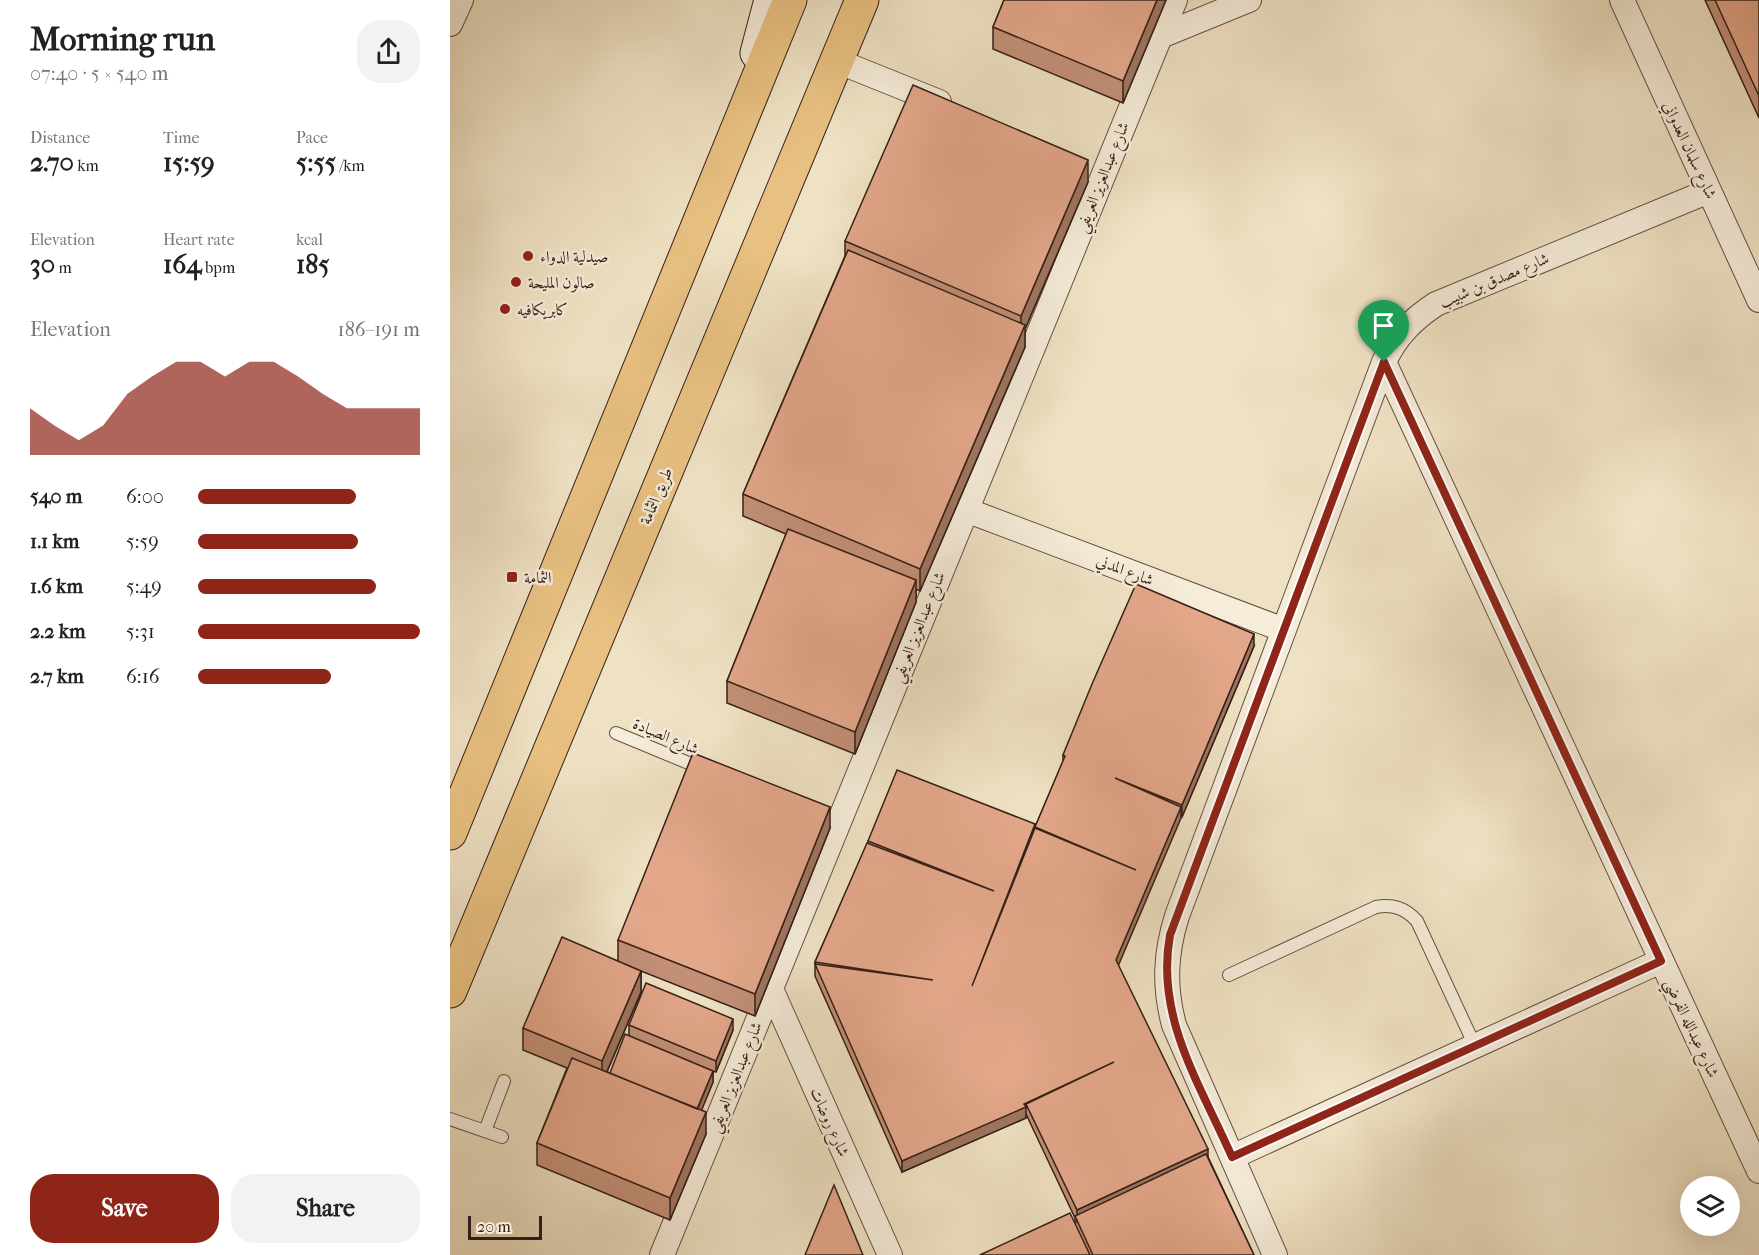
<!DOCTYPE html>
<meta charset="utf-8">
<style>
:root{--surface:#fff;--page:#f2f2f2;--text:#222;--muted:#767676;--accent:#8f2418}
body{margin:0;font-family:"IM FELL French Canon",Amiri,serif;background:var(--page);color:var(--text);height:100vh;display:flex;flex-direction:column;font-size:22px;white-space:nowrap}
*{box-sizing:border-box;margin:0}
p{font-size:20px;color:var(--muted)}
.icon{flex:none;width:33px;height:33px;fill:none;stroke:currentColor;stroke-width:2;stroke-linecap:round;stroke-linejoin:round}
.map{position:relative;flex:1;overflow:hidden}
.sheet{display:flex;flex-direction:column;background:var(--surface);width:450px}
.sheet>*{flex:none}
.tools{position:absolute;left:1230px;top:1176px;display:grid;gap:12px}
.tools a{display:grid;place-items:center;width:60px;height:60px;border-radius:50%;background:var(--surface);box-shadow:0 6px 24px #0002;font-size:30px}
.scale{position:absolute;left:18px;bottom:15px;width:74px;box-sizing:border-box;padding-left:6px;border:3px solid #351f18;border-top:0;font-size:16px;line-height:21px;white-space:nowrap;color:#351f18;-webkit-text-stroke:4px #f5ecd9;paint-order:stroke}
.pin{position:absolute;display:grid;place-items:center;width:51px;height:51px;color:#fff;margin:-62px -26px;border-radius:50% 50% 50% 0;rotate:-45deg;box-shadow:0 0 6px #0007}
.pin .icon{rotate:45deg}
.round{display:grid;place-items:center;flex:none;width:63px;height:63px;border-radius:24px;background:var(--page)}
.headline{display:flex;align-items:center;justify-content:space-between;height:102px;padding:0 30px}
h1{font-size:33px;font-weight:700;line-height:45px}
.figures{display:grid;grid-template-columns:repeat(3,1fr);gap:9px;height:102px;padding:6px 30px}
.figures div{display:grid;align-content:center}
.figures b{font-size:26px;font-weight:700}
.figures small{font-size:16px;font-weight:400}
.figures p{font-size:16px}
.chart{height:168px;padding:12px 30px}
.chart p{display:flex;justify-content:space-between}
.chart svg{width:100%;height:108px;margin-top:6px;fill:var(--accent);opacity:.7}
.primary-button{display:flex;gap:12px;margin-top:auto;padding:12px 30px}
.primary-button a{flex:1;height:69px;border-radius:24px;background:var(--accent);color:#fff;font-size:24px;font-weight:700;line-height:69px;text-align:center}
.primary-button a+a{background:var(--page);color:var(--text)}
ul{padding:0 30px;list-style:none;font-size:20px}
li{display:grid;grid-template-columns:96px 72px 1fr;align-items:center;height:45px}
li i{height:15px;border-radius:8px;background:var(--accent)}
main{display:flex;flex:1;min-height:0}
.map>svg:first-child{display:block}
</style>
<main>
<section class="sheet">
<div class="headline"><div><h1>Morning run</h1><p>07:40 · 5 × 540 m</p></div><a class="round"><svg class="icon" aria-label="share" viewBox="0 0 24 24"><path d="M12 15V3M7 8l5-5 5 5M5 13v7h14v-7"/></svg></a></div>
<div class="figures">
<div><p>Distance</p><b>2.70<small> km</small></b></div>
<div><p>Time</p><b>15:59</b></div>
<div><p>Pace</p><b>5:55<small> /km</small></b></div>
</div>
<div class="figures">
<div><p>Elevation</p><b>30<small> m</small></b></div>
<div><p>Heart rate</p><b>164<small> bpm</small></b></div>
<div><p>kcal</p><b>185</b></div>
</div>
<div class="chart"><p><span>Elevation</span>186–191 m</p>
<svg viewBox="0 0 160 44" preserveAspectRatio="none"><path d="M0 44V25L10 32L20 38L30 32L40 19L50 12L60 6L70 6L80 12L90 6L100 6L110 12L120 19L130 25L140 25L150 25L160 25V44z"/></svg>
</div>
<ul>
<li><b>540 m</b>6:00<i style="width:71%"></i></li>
<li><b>1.1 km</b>5:59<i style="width:72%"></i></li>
<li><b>1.6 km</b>5:49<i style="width:80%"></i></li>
<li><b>2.2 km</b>5:31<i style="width:100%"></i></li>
<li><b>2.7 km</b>6:16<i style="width:60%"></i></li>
</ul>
<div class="primary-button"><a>Save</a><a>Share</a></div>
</section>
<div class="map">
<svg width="1309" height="1255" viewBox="0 0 1309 1255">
<rect width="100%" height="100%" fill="#efe2c4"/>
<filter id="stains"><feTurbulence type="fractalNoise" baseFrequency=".00333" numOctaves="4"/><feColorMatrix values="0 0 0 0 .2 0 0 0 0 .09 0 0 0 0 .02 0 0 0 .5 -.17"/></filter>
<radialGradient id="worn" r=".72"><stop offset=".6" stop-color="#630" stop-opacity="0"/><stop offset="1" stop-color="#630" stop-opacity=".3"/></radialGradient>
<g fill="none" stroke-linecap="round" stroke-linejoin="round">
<defs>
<path id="lane" d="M166 733 253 769
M779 975 926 907C943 904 955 908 967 921L1025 1046
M0 1119 52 1137
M35 1131 54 1081"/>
<path id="street" d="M1172 0 1309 300
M0 24 11 0
M711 36 799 0
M387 61 489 102
M934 362 1309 1171
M516 510 834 630
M321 989 440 1255
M782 1157 1211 961
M212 1255 725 0
M825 1255 724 1025C714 987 715 954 727 916L934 362C946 336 963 319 986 304L1259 191"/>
<path id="secondary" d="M307 53 321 0"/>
<path id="primary" d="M0 833 340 0
M0 991 412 0"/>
</defs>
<use href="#lane" stroke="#645043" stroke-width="14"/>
<use href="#street" stroke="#645043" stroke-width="26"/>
<use href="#secondary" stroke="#351f18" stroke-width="35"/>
<use href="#primary" stroke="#351f18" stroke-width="35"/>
<use href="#lane" stroke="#f5ecd9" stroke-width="12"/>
<use href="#street" stroke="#f5ecd9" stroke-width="24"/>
<use href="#secondary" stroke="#f5ecd9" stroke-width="33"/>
<use href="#primary" stroke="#e8c182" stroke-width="33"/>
</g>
<path fill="#c39077" stroke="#351f18" stroke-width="1.5" d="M554 0H716L673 103 543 49V27Z
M1255 0H1309V118Z
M638 182 575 329V347L470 591 466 589V602L405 754 277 703V681L336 534 293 516V494L395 256V241Z
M804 646 732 817 731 816 668 965 804 1255H530L625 1223V1218L576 1114V1118L452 1172 365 976V962L418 844V841L585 827 613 762V755Z
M380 828 305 1016 191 971V992L157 1072 160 1073 179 1036V1025L283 1030 266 1072 263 1071V1082L251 1110 256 1134 220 1220 87 1165V1143L117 1068 73 1050V1028L168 961V940Z"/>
<path fill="#9f7561" stroke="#351f18" stroke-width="1.5" d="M707 0H716L673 103V81Z
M638 160V182L575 329V347L470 591V569L571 334V316Z
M466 580V602L405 754V732Z
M804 634V646L732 817V805Z
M380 807V828L305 1016V994Z
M731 807V818L666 971V960Z
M585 824V835L522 986Z
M191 971V992L152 1083V1061Z
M283 1019V1030L266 1072V1061Z
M664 1062 576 1104V1118L452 1172V1161Z
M263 1071V1082L246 1124V1113Z
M256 1112V1134L220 1220V1198Z
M758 1149V1160L627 1222V1210Z"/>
<path fill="#e3a78a" stroke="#351f18" stroke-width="1.5" d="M554 0H707L673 81 543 27Z
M1265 0H1309V96Z
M463 85 638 160 571 316 395 241Z
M398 250 575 325 470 569 293 494Z
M338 529 466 580 405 732 277 681Z
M686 584 804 634 732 805 665 778 731 807 666 960 758 1149 627 1210 576 1104 664 1062 574 1104 576 1107 452 1161 365 964 483 980 365 962 417 843 544 891 418 841 447 770 585 824 522 986 585 828 686 870 585 827 615 756 613 755 642 684Z
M243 753 380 807 305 994 168 940Z
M112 937 191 971 152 1061 73 1028Z
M196 983 283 1019 266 1061 179 1025Z
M175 1034 263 1071 247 1109 160 1073Z
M122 1058 256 1112 220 1198 87 1143Z
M756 1154 804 1255H643L625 1216Z
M384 1185 413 1255H355Z
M620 1213 640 1255H530Z"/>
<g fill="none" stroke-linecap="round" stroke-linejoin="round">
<defs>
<path id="route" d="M934 362 1211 961 782 1157C750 1084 705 1017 720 935Z"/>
</defs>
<use href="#route" stroke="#fff" stroke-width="12"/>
<use href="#route" stroke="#8f2418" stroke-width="8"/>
</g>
<g fill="#8f2418" stroke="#f5ecd9" stroke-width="2">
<circle cx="78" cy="256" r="6"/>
<circle cx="66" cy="282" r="6"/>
<circle cx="55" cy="309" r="6"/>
<rect x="56" y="571" width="12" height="12" rx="3"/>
</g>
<g text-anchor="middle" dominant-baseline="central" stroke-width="5" stroke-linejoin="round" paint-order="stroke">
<g font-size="16" fill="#351f18" stroke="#f5ecd9">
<text transform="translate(1240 150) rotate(65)">شارع سلمان العدواني</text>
<text transform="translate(652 177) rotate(-68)">شارع عبدالعزيز العريفي</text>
<text transform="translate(1044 280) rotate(-23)">شارع مصدق بن شبيب</text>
<text transform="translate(206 496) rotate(-67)">طريق الثمامة</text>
<text transform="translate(675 570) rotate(21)">شارع المدني</text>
<text transform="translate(468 627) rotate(-68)">شارع عبدالعزيز العريفي</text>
<text transform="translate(216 736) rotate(23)">شارع الصيادة</text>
<text transform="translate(1242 1028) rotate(65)">شارع عبدالله الفرضي</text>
<text transform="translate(285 1077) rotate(-68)">شارع عبدالعزيز العريفي</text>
<text transform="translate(380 1122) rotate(66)">شارع روضات</text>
</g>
<g font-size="16" fill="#351f18" stroke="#f5ecd9" text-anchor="start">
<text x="90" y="256">صيدلية الدواء</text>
<text x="78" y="282">صالون المليحة</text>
<text x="67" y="309">كابريكافيه</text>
<text x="74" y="577">الثمامة</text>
</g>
</g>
<rect width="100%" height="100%" filter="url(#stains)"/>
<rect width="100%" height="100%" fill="url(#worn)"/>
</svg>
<div class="tools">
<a><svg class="icon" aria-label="layers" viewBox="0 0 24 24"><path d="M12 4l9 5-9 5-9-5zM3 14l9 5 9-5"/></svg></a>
</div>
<div class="scale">20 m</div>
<div class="pin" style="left:934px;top:362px;background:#1e9e55"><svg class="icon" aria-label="arrive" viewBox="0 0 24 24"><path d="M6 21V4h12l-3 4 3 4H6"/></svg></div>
</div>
</main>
